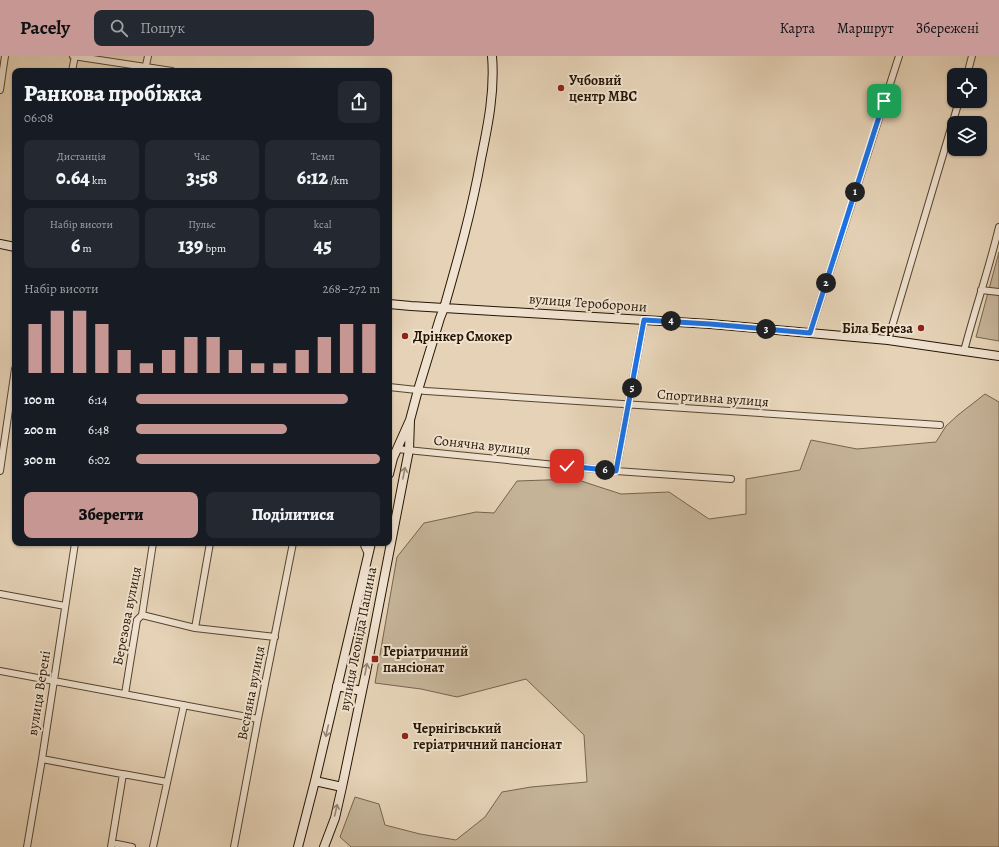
<!DOCTYPE html>
<html lang="uk">
<meta charset="utf-8">
<style>
:root{--surface:#171b24;--page:#242831;--text:#f1f3f6;--muted:#9ea1a6;--accent:#c59692}
body{margin:0;font-family:Alegreya,serif;background:var(--page);color:var(--text);height:100vh;display:flex;flex-direction:column;font-size:15px;white-space:nowrap}
*{box-sizing:border-box;margin:0}
p{font-size:13px;color:var(--muted)}
.icon{flex:none;width:22px;height:22px;fill:none;stroke:currentColor;stroke-width:2;stroke-linecap:round;stroke-linejoin:round}
.map{position:relative;flex:1;overflow:hidden}
.details{position:absolute;left:12px;top:12px;width:380px;height:478px;display:flex;flex-direction:column;background:var(--surface);border-radius:8px;box-shadow:0 1px 3px #0004}
.details>*{flex:none}
.tools{position:absolute;left:947px;top:12px;display:grid;gap:8px}
.tools a{display:grid;place-items:center;width:40px;height:40px;border-radius:8px;background:var(--surface);box-shadow:0 1px 3px #0004;font-size:20px}
.pin{position:absolute;display:grid;place-items:center;width:34px;height:34px;color:#fff;margin:-17px;border-radius:8px;box-shadow:0 2px 6px #0006}
.km{position:absolute;width:20px;height:20px;margin:-10px;border-radius:50%;background:#222;color:#fff;font-size:11px;line-height:20px;text-align:center}
.round{display:grid;place-items:center;flex:none;width:42px;height:42px;border-radius:8px;background:var(--page)}
.headline{display:flex;align-items:center;justify-content:space-between;height:68px;padding:0 12px}
h1{font-size:22px;font-weight:800;line-height:30px}
.figures{display:grid;grid-template-columns:repeat(3,1fr);gap:6px;height:68px;padding:4px 12px}
.figures div{display:grid;align-content:center;border-radius:8px;background:var(--page);text-align:center}
.figures b{font-size:20px;font-weight:800}
.figures small{font-size:11px;font-weight:400}
.figures p{font-size:11px}
.chart{height:112px;padding:8px 12px}
.chart p{display:flex;justify-content:space-between}
.chart svg{width:100%;height:72px;margin-top:4px;stroke:var(--accent);stroke-width:6}
.button{display:flex;gap:8px;margin-top:auto;padding:8px 12px}
.button a{flex:1;height:46px;border-radius:8px;background:var(--accent);color:#111;font-size:16px;font-weight:800;line-height:46px;text-align:center}
.button a+a{background:var(--page);color:var(--text)}
ul{padding:0 12px;list-style:none;font-size:13px}
li{display:grid;grid-template-columns:64px 48px 1fr;align-items:center;height:30px}
li i{height:10px;border-radius:5px;background:var(--accent)}
header{display:flex;align-items:center;gap:24px;box-sizing:border-box;height:56px;padding:0 20px;background:var(--accent);color:#111}
header strong{font-size:19px}
nav{display:flex;gap:22px;margin-inline-start:auto;font-size:14px}
.search{width:280px;height:36px;background:var(--page);display:flex;align-items:center;gap:10px;box-sizing:border-box;padding:0 14px;border-radius:8px;color:var(--muted);font-size:15px}
.map>svg:first-child{display:block}
</style>
<header>
<strong>Pacely</strong>
<div class="search"><svg class="icon" aria-label="search" viewBox="0 0 24 24"><circle cx="10" cy="10" r="6"/><path d="M15 15l6 6"/></svg>Пошук</div>
<nav><a>Карта</a><a>Маршрут</a><a>Збережені</a></nav>
</header>
<div class="map">
<svg width="999" height="791" viewBox="0 0 999 791">
<rect width="100%" height="100%" fill="#e6d3b7"/>
<filter id="stains"><feTurbulence type="fractalNoise" baseFrequency=".005" numOctaves="4"/><feColorMatrix values="0 0 0 0 .2 0 0 0 0 .09 0 0 0 0 .02 0 0 0 .5 -.17"/></filter>
<radialGradient id="worn" r=".72"><stop offset=".6" stop-color="#630" stop-opacity="0"/><stop offset="1" stop-color="#630" stop-opacity=".3"/></radialGradient>
<path fill="#c5b398" stroke="#76644c" d="M999 196V285L976 281Z
M985 338 999 346V791H351L340 781 355 741 379 748 385 769 420 778 456 784 485 761 502 736 531 731 587 726 584 679 526 623 457 641 421 633 375 627 397 501 424 467 476 456 494 457 517 425 575 423 621 438 669 436 709 463 746 458V423L800 414 811 384 857 393 936 386 946 370 958 359Z"/>
<g fill="none" stroke-linecap="round" stroke-linejoin="round">
<defs>
<path id="street" d="M73 0 172 15
M145 14 148 0
M72 15 75 0
M967 19 972 0
M0 34 5 0
M981 234 999 236
M810 277 899 0
M888 284 959 45
M964 295C975 253 989 213 999 171
M389 331 426 335 940 369
M397 393 616 415 731 423
M0 415 15 313
M616 415 644 264
M363 487 368 498
M0 538 65 550
M142 559 195 572 275 581
M195 572 210 487
M0 615 258 663
M125 638 137 564 142 559 153 487
M42 703 127 719
M112 787 132 791
M27 791 42 703 75 487
M111 791 123 718 167 726
M153 791 184 649
M234 791 258 663 293 487"/>
<path id="secondary" d="M0 188 15 191
M389 248 411 250 710 268 888 284 999 300
M389 418 393 402 410 364 418 334 440 262 444 252C458 203 472 154 481 103 488 69 495 35 492 0
M337 630 362 635
M315 725 342 731
M298 791 315 725 371 487
M324 791 335 762 342 731 366 616 409 394 410 364"/>
</defs>
<use href="#street" stroke="#56442e" stroke-width="8"/>
<use href="#secondary" stroke="#261500" stroke-width="10"/>
<use href="#street" stroke="#efe2d0" stroke-width="6"/>
<use href="#secondary" stroke="#efe2d0" stroke-width="8"/>
</g>
<defs><path id="oneway-shaft" d="M-6 0H5M1.5-3L5.5 0L1.5 3" fill="none" stroke-width="1.6" stroke-linecap="round" stroke-linejoin="round"/></defs>
<g stroke="#958672">
<use href="#oneway-shaft" transform="translate(404 417) rotate(-79)"/>
<use href="#oneway-shaft" transform="translate(366 613) rotate(-79)"/>
<use href="#oneway-shaft" transform="translate(327 675) rotate(103)"/>
<use href="#oneway-shaft" transform="translate(336 754) rotate(-77)"/>
</g>
<g fill="none" stroke-linecap="round" stroke-linejoin="round">
<defs>
<path id="route" d="M567 410 616 415 644 264 710 268 810 277 884 45"/>
</defs>
<use href="#route" stroke="#fff" stroke-width="8"/>
<use href="#route" stroke="#1a73e8" stroke-width="5"/>
</g>
<g fill="#8f2418" stroke="#efe2d0" stroke-width="1.5">
<circle cx="561" cy="32" r="4"/>
<circle cx="921" cy="272" r="4"/>
<circle cx="405" cy="280" r="4"/>
<rect x="371" y="599" width="8" height="8" rx="2"/>
<circle cx="405" cy="680" r="4"/>
</g>
<g text-anchor="middle" dominant-baseline="central" stroke-width="4" stroke-linejoin="round" paint-order="stroke">
<g font-size="14" font-weight="bold" fill="#261500" stroke="#efe2d0" text-anchor="start">
<text x="569" y="24">Учбовий<tspan x="569" dy="16">центр МВС</tspan></text>
<text x="913" y="272" text-anchor="end">Біла Береза</text>
<text x="413" y="280">Дрінкер Смокер</text>
<text x="383" y="595">Геріатричний<tspan x="383" dy="16">пансіонат</tspan></text>
<text x="413" y="672">Чернігівський<tspan x="413" dy="16">геріатричний пансіонат</tspan></text>
</g>
<g font-size="14" fill="#261500" stroke="#efe2d0">
<text transform="translate(588 247) rotate(4)">вулиця Тероборони</text>
<text transform="translate(713 342) rotate(4)">Спортивна вулиця</text>
<text transform="translate(482 389) rotate(6)">Сонячна вулиця</text>
<text transform="translate(127 560) rotate(-79)">Березова вулиця</text>
<text transform="translate(358 583) rotate(-79)">вулиця Леоніда Пашина</text>
<text transform="translate(39 637) rotate(-81)">вулиця Верені</text>
<text transform="translate(251 637) rotate(-79)">Весняна вулиця</text>
</g>
</g>
<rect width="100%" height="100%" filter="url(#stains)"/>
<rect width="100%" height="100%" fill="url(#worn)"/>
</svg>
<div class="tools">
<a><svg class="icon" aria-label="locate" viewBox="0 0 24 24"><circle cx="12" cy="12" r="6"/><path d="M12 2v4M12 18v4M2 12h4M18 12h4"/></svg></a>
<a><svg class="icon" aria-label="layers" viewBox="0 0 24 24"><path d="M12 4l9 5-9 5-9-5zM3 14l9 5 9-5"/></svg></a>
</div>
<div class="pin" style="left:884px;top:45px;background:#1e9e55"><svg class="icon" aria-label="arrive" viewBox="0 0 24 24"><path d="M6 21V4h12l-3 4 3 4H6"/></svg></div>
<div class="pin" style="left:567px;top:410px;background:#d93025"><svg class="icon" aria-label="check" viewBox="0 0 24 24"><path d="M5 12l5 5 9-10"/></svg></div>
<b class="km" style="left:855px;top:136px">1</b>
<b class="km" style="left:826px;top:227px">2</b>
<b class="km" style="left:766px;top:273px">3</b>
<b class="km" style="left:671px;top:265px">4</b>
<b class="km" style="left:632px;top:332px">5</b>
<b class="km" style="left:605px;top:414px">6</b>
<section class="details">
<div class="headline"><div><h1>Ранкова пробіжка</h1><p>06:08</p></div><a class="round"><svg class="icon" aria-label="share" viewBox="0 0 24 24"><path d="M12 15V3M7 8l5-5 5 5M5 13v7h14v-7"/></svg></a></div>
<div class="figures">
<div><p>Дистанція</p><b>0.64<small> km</small></b></div>
<div><p>Час</p><b>3:58</b></div>
<div><p>Темп</p><b>6:12<small> /km</small></b></div>
</div>
<div class="figures">
<div><p>Набір висоти</p><b>6<small> m</small></b></div>
<div><p>Пульс</p><b>139<small> bpm</small></b></div>
<div><p>kcal</p><b>45</b></div>
</div>
<div class="chart"><p><span>Набір висоти</span>268–272 m</p>
<svg viewBox="0 0 160 44" preserveAspectRatio="none"><path d="M5 44V14M15 44V6M25 44V6M35 44V14M45 44V30M55 44V38M65 44V30M75 44V22M85 44V22M95 44V30M105 44V38M115 44V38M125 44V30M135 44V22M145 44V14M155 44V14"/></svg>
</div>
<ul>
<li><b>100 m</b>6:14<i style="width:87%"></i></li>
<li><b>200 m</b>6:48<i style="width:62%"></i></li>
<li><b>300 m</b>6:02<i style="width:100%"></i></li>
</ul>
<div class="button"><a>Зберегти</a><a>Поділитися</a></div>
</section>
</div>
